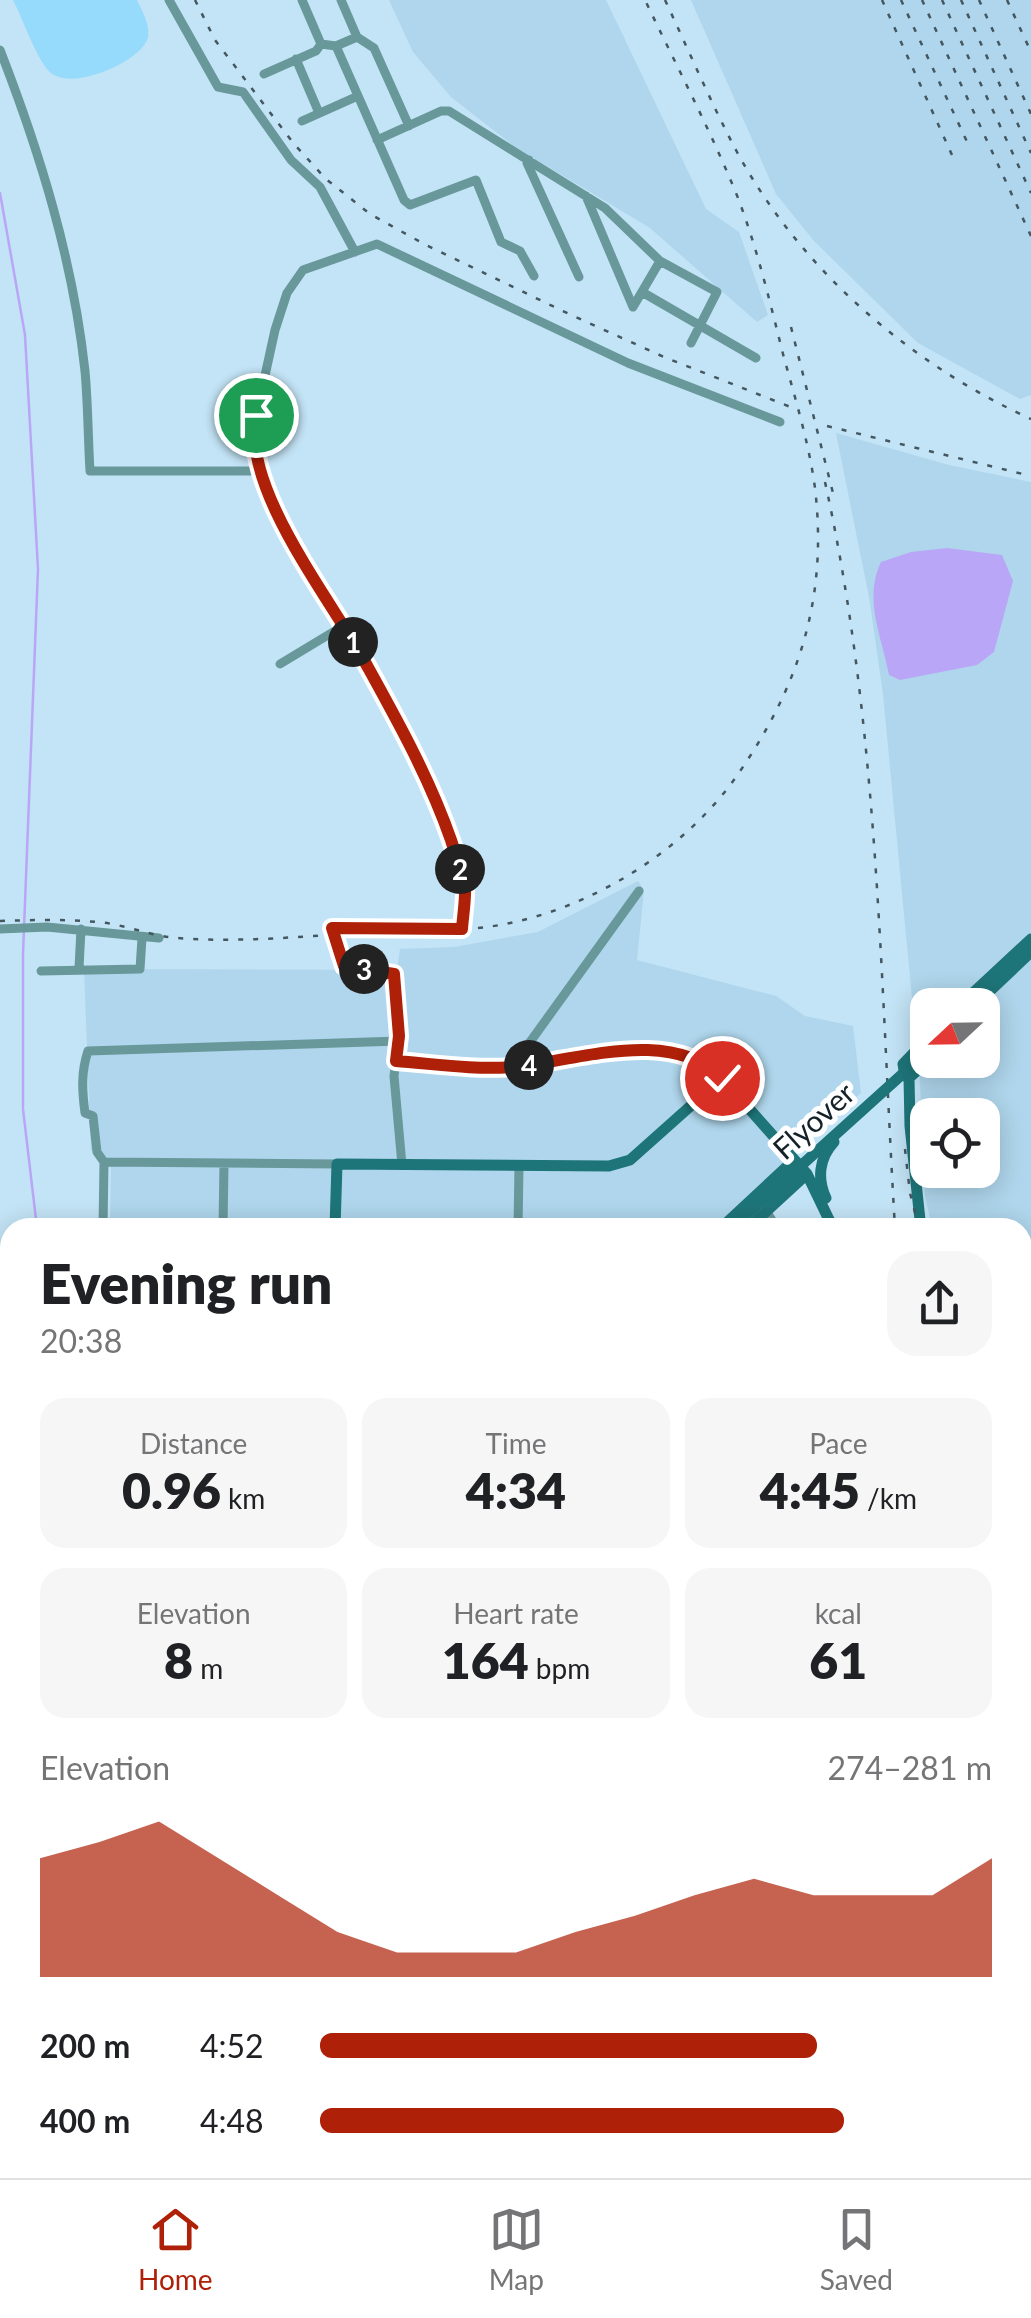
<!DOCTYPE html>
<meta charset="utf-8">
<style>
:root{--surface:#fff;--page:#f6f6f6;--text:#202124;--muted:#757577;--line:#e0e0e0;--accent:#ae2007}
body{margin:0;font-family:Lato,sans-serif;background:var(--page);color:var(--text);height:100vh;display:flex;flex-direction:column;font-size:38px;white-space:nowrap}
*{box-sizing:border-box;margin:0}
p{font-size:32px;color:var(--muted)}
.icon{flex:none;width:55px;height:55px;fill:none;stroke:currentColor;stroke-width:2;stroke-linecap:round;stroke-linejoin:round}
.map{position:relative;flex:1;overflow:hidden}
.side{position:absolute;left:0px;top:1218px;width:1032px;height:962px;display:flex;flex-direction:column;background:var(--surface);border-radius:30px 30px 0 0;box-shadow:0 5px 25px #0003}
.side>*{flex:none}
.needle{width:65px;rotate:248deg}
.tools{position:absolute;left:910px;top:988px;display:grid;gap:20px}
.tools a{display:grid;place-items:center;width:90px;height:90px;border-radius:20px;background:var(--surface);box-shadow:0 5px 25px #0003;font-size:50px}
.pin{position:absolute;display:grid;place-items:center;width:85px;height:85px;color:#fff;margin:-42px;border:5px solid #fff;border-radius:50%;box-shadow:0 2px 10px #0007}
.km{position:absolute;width:50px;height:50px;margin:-25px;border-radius:50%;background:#222;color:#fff;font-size:28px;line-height:50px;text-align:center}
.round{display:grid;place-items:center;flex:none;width:105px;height:105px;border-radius:30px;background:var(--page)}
.summary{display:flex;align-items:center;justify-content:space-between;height:170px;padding:0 40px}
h1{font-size:55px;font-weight:800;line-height:75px}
.stats{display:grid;grid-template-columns:repeat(3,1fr);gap:15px;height:170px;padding:10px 40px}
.stats div{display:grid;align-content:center;border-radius:25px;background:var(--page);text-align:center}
.stats b{font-size:50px;font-weight:800}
.stats small{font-size:28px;font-weight:400}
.stats p{font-size:28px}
.chart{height:280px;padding:20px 40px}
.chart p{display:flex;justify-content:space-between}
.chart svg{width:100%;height:180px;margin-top:10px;fill:var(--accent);opacity:.7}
ul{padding:0 40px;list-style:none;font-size:32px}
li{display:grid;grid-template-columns:160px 120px 1fr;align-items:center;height:75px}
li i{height:25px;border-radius:12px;background:var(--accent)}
.tabs{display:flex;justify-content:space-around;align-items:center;height:140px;border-top:2px solid var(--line);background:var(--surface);font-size:28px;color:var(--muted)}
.tabs a{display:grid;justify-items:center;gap:5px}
.tabs .on{color:var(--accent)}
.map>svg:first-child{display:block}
</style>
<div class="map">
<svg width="1031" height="2178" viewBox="0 0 1031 2178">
<rect width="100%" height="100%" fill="#c3e4f6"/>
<path fill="#afd6ec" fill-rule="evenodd" d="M389 0H606L706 209 739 232 768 315 757 322 650 228 515 147 451 97 413 52Z
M691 0H1031V395L1020 399 918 343 814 241 776 194Z
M836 433 949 465 1031 482V1357L1023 1350 1022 1228 932 1227 925 1196 920 1082 883 694 869 597ZM928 1005H982V1060H928ZM928 1115H982V1170H928Z
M638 881 644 890 637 960 776 996 805 1016 853 1026 861 1093 716 1227H110L111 1168 91 1150 84 969 397 970 400 949 454 947 538 932Z
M29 2170H137L138 2178H32Z"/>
<path fill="#96dafc" d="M13 0H137C142 11 150 24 148 37 144 60 70 94 49 71 35 56 23 19 13 0Z"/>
<path fill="#baa6f7" d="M947 548 1002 555 1013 581 994 652 977 665 900 680 889 675C882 637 863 599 881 562L911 552Z"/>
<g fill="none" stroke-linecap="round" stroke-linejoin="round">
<path stroke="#baa6f7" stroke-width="2.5" d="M0 193 25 335 38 569 23 954V1109L37 1228
M164 2170 167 2178"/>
<path stroke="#68989a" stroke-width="9" d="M169 0 218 87 243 92 291 160 320 187 355 252
M302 0 321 44
M341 0 357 37
M321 44 336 46 404 200 410 205 476 180 501 242 520 251 534 276
M336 46 357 37 374 48 409 126
M0 50C40 153 73 260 85 371 88 404 88 438 90 471H260
M296 59 319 113
M264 74 316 51 321 44
M302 121 358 96
M377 140 441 111H449L605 208 660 261 717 292 691 343
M529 160 527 163 579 277
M586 196 633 307
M642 292 756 358
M633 307 660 261
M280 664 343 626
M0 929 47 927 159 938
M79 968 81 929
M41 971 140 969 142 938
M396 1061C432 1064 469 1069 505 1067 572 1065 668 1024 722 1078
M512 1067 639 891
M104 1162 337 1164
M402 1165 394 1076 399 1036 394 974 344 967 332 928 462 929 465 882 432 786 363 659 304 562 254 457 253 430 275 330 287 293 303 270 377 244 628 363 780 422
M766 1211 777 1228
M103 1228 104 1162 97 1152 93 1116 85 1113C82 1090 81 1072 88 1051L399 1041
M223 1228 224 1163
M518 1228 519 1166
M1022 1567 1031 1568
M1022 1786 1031 1787
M1022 1920 1031 1919
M1022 2020 1031 2021
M0 2151 10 2147
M378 2170 381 2178
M721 2170 723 2178
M975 2170V2178
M595 2178 615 2171H635L641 2178
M748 2178 768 2170"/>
<path stroke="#1e7579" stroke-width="11" d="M960 1005 1031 939
M975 1005 1031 952
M928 1038 903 1064 905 1076 909 1078 929 1060
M909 1078 910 1126 920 1220 917 1228
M826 1198C817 1179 819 1158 834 1142
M335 1228 337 1164 609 1166 630 1160 722 1078 807 1174 833 1228
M721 1228 794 1160
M748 1228 807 1174
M1022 1378 1031 1384
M0 1784 10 1783
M0 2105 10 2139
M20 2170 23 2178
M908 2170V2178"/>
<path stroke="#445760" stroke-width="2.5" stroke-dasharray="5 10" stroke-linecap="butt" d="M195 0 215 40 294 144 326 179 370 214 424 244 569 314 664 357 793 408
M665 0C689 51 711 103 737 152 801 270 910 364 1031 419
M882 0 952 155
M901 0 969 146
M922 0 1031 236
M942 0 1031 193
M961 0 1031 153
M979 0 1031 114
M1007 0 1031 52
M791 327 834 497
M827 426 1031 476
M825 482C879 727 880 978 895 1228
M0 921C32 920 65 919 97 922 124 924 150 936 177 938 242 943 306 936 371 932 413 930 459 932 500 925 590 909 683 852 736 777 799 687 828 599 815 488 809 443 795 398 783 354 770 302 757 248 738 198 711 131 676 65 645 0
M905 1149 910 1193 919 1228
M1022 1369 1031 1375
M954 2170 955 2178"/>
<path stroke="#1e7579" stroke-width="11" d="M732 1228 928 1051"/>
</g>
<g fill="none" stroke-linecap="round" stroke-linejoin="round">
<defs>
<path id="route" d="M256 415C241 488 330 598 365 662 397 720 429 777 451 840 455 854 464 869 465 884 466 898 463 915 462 929L332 928 344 966 394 974 399 1036 396 1061C435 1064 474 1070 513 1067 577 1061 670 1026 722 1078"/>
</defs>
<use href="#route" stroke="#fff" stroke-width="20"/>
<use href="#route" stroke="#ae2007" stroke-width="12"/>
</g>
<g text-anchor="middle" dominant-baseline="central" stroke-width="10" stroke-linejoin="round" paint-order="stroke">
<g font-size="30" fill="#142127" stroke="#fff">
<text transform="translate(813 1120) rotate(-42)">Flyover</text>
</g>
</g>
</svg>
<div class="tools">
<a><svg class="needle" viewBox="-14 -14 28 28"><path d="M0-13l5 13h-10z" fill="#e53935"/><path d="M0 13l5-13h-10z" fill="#757577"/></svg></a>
<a><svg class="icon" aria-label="locate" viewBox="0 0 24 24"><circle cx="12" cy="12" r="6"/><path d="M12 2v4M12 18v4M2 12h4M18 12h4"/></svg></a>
</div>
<div class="pin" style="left:256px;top:415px;background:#1e9e55"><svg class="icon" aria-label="arrive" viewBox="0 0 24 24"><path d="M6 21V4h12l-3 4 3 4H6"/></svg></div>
<div class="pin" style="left:722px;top:1078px;background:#d93025"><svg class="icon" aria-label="check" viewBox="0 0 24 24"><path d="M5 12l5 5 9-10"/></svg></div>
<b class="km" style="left:353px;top:642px">1</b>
<b class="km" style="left:460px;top:869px">2</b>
<b class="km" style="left:364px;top:969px">3</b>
<b class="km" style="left:529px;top:1065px">4</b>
<section class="side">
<div class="summary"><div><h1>Evening run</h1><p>20:38</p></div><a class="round"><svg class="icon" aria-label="share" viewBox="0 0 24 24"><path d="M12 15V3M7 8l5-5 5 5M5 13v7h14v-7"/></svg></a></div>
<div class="stats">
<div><p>Distance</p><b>0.96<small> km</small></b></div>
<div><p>Time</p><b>4:34</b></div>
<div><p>Pace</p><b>4:45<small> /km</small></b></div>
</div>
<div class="stats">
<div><p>Elevation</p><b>8<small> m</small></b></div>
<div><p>Heart rate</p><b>164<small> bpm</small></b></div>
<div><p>kcal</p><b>61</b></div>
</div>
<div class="chart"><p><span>Elevation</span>274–281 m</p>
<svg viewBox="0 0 160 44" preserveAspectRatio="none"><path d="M0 44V15L10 11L20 6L30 15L40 24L50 33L60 38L70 38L80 38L90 33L100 29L110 24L120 20L130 24L140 24L150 24L160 15V44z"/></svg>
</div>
<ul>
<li><b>200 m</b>4:52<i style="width:74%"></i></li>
<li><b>400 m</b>4:48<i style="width:78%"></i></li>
</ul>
</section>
</div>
<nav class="tabs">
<a class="on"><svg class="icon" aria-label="home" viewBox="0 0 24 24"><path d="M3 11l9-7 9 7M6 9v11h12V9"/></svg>Home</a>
<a><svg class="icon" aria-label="map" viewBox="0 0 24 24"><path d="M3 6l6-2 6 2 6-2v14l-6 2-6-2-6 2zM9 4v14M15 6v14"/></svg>Map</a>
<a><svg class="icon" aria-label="saved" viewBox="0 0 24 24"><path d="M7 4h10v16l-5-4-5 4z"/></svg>Saved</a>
</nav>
